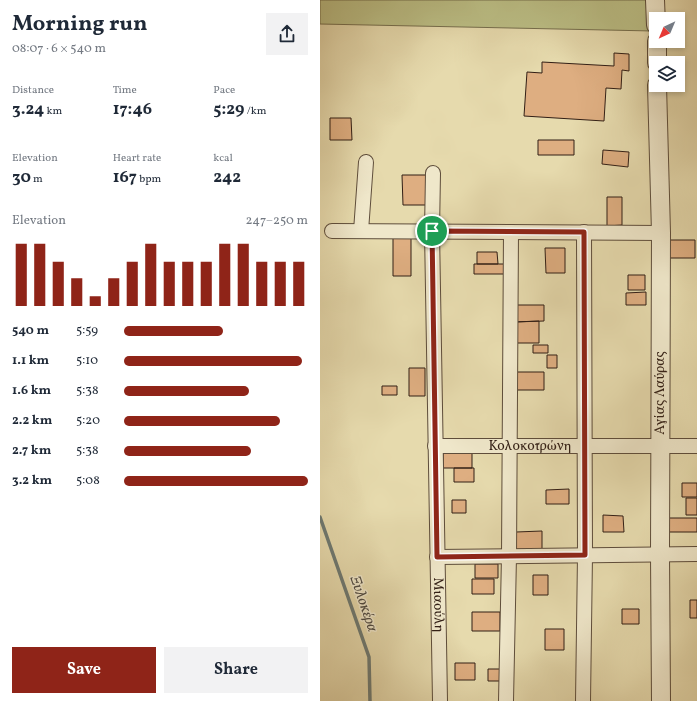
<!DOCTYPE html>
<meta charset="utf-8">
<style>
:root{--surface:#fff;--page:#f2f2f3;--text:#1f2937;--muted:#747a83;--accent:#8f2418}
body{margin:0;font-family:Vollkorn,serif;background:var(--page);color:var(--text);height:100vh;display:flex;flex-direction:column;font-size:15px;white-space:nowrap}
*{box-sizing:border-box;margin:0}
p{font-size:13px;color:var(--muted)}
.icon{flex:none;width:22px;height:22px;fill:none;stroke:currentColor;stroke-width:2;stroke-linecap:round;stroke-linejoin:round}
.map{position:relative;flex:1;overflow:hidden}
.side{display:flex;flex-direction:column;background:var(--surface);width:320px}
.side>*{flex:none}
.needle{width:26px;rotate:224deg}
.fabs{position:absolute;left:329px;top:12px;display:grid;gap:8px}
.fabs a{display:grid;place-items:center;width:36px;height:36px;border-radius:0px;background:var(--surface);box-shadow:0 2px 6px #0003;font-size:20px}
.pin{position:absolute;display:grid;place-items:center;width:34px;height:34px;color:#fff;margin:-17px;border:2px solid #fff;border-radius:50%;box-shadow:0 1px 4px #0007}
.round{display:grid;place-items:center;flex:none;width:42px;height:42px;border-radius:0px;background:var(--page)}
.summary{display:flex;align-items:center;justify-content:space-between;height:68px;padding:0 12px}
h1{font-size:22px;font-weight:700;line-height:30px}
.stats{display:grid;grid-template-columns:repeat(3,1fr);gap:6px;height:68px;padding:4px 12px}
.stats div{display:grid;align-content:center}
.stats b{font-size:17px;font-weight:700}
.stats small{font-size:11px;font-weight:400}
.stats p{font-size:11px}
.chart{height:112px;padding:8px 12px}
.chart p{display:flex;justify-content:space-between}
.chart svg{width:100%;height:72px;margin-top:4px;stroke:var(--accent);stroke-width:6}
.primary-button{display:flex;gap:8px;margin-top:auto;padding:8px 12px}
.primary-button a{flex:1;height:46px;border-radius:0px;background:var(--accent);color:#fff;font-size:16px;font-weight:700;line-height:46px;text-align:center}
.primary-button a+a{background:var(--page);color:var(--text)}
ul{padding:0 12px;list-style:none;font-size:13px}
li{display:grid;grid-template-columns:64px 48px 1fr;align-items:center;height:30px}
li i{height:10px;border-radius:5px;background:var(--accent)}
main{display:flex;flex:1;min-height:0}
.map>svg:first-child{display:block}
</style>
<main>
<section class="side">
<div class="summary"><div><h1>Morning run</h1><p>08:07 · 6 × 540 m</p></div><a class="round"><svg class="icon" aria-label="share" viewBox="0 0 24 24"><path d="M12 15V3M7 8l5-5 5 5M5 13v7h14v-7"/></svg></a></div>
<div class="stats">
<div><p>Distance</p><b>3.24<small> km</small></b></div>
<div><p>Time</p><b>17:46</b></div>
<div><p>Pace</p><b>5:29<small> /km</small></b></div>
</div>
<div class="stats">
<div><p>Elevation</p><b>30<small> m</small></b></div>
<div><p>Heart rate</p><b>167<small> bpm</small></b></div>
<div><p>kcal</p><b>242</b></div>
</div>
<div class="chart"><p><span>Elevation</span>247–250 m</p>
<svg viewBox="0 0 160 44" preserveAspectRatio="none"><path d="M5 44V6M15 44V6M25 44V17M35 44V27M45 44V38M55 44V27M65 44V17M75 44V6M85 44V17M95 44V17M105 44V17M115 44V6M125 44V6M135 44V17M145 44V17M155 44V17"/></svg>
</div>
<ul>
<li><b>540 m</b>5:59<i style="width:54%"></i></li>
<li><b>1.1 km</b>5:10<i style="width:97%"></i></li>
<li><b>1.6 km</b>5:38<i style="width:68%"></i></li>
<li><b>2.2 km</b>5:20<i style="width:85%"></i></li>
<li><b>2.7 km</b>5:38<i style="width:69%"></i></li>
<li><b>3.2 km</b>5:08<i style="width:100%"></i></li>
</ul>
<div class="primary-button"><a>Save</a><a>Share</a></div>
</section>
<div class="map">
<svg width="377" height="701" viewBox="0 0 377 701">
<rect width="100%" height="100%" fill="#e6daad"/>
<filter id="stains"><feTurbulence type="fractalNoise" baseFrequency=".005" numOctaves="4"/><feColorMatrix values="0 0 0 0 .2 0 0 0 0 .09 0 0 0 0 .02 0 0 0 .5 -.17"/></filter>
<radialGradient id="worn" r=".72"><stop offset=".6" stop-color="#630" stop-opacity="0"/><stop offset="1" stop-color="#630" stop-opacity=".3"/></radialGradient>
<path fill="#bbbe85" stroke="#766e4d" d="M0 0H330L333 31 0 24Z"/>
<g fill="none" stroke-linecap="round" stroke-linejoin="round">
<path stroke="#6f7b74" stroke-width="3.5" d="M0 517 49 657 50 701"/>
</g>
<path fill="#deae81" stroke="#311e15" d="M294 53 309 54V71L302 70 301 89 286 88 284 121 204 116 207 72 222 73V62L294 66Z
M10 118H31L32 140H10Z
M218 140H254V155H218Z
M283 150 309 152 308 167 282 164Z
M82 175H107V205H83Z
M287 197H302V225L287 226Z
M73 238H91V276H73Z
M348 240H375V258H349Z
M225 248H245V273H226Z
M157 252H177L178 264H157Z
M154 264H184V274H154Z
M308 275H325V290H308Z
M326 292V305H306V293Z
M194 305H224V321L194 322Z
M219 321V343H194V322Z
M213 345H228V353H213Z
M227 355H237V368H227Z
M89 368H105V396H89Z
M195 372H224V390H195Z
M62 386H77V395H62Z
M123 453H152V468H123Z
M134 468H154V482H134Z
M362 483H377V497H362Z
M249 489V504H226V490Z
M366 498H377V515H366Z
M132 500H146V513H132Z
M283 515 303 516 304 532H283Z
M345 518H377V532H345Z
M222 531V550H196V532Z
M155 564H178V578H155Z
M213 575H228V595H213Z
M152 579H174V594H152Z
M370 600H377V618H370Z
M302 609H319V624H302Z
M152 612H180V631H152Z
M225 629H244V650H225Z
M135 663H155V680H135Z
M168 669H180V681H168Z"/>
<g fill="none" stroke-linecap="round" stroke-linejoin="round">
<defs>
<g id="minor">
<path id="s1" d="M113 173 112 231 120 701"/>
<path d="M12 231 341 233"/>
<path d="M41 231 46 162"/>
<path id="s2" d="M115 446H377"/>
<path d="M117 557 377 554"/>
<path d="M186 701 189 556 191 232"/>
<path d="M263 701 265 555 264 232"/>
</g>
<path id="tertiary" d="M335 0 336 25
M337 41V63
M337 85 341 233 340 554 341 701"/>
</defs>
<use href="#minor" stroke="#5e4d3b" stroke-width="16"/>
<use href="#tertiary" stroke="#5e4d3b" stroke-width="20"/>
<use href="#minor" stroke="#efe7ca" stroke-width="14"/>
<use href="#tertiary" stroke="#efe7ca" stroke-width="18"/>
</g>
<g fill="none" stroke-linecap="round" stroke-linejoin="round">
<defs>
<path id="route" d="M112 231 264 232 265 555 117 557Z"/>
</defs>
<use href="#route" stroke="#fff" stroke-width="8"/>
<use href="#route" stroke="#8f2418" stroke-width="5"/>
</g>
<g text-anchor="middle" dominant-baseline="central" stroke-width="3" stroke-linejoin="round" paint-order="stroke">
<g font-size="14" fill="#311e15" stroke="#efe7ca">
<text transform="translate(340 393) rotate(-90)">Αγίας Λαύρας</text>
<text stroke="none"><textPath href="#s2" startOffset="95">Κολοκοτρώνη</textPath></text>
<text stroke="none"><textPath href="#s1" startOffset="432">Μιαούλη</textPath></text>
</g>
<g font-size="15" font-style="italic" fill="#504c44" stroke="#efe7ca">
<text transform="translate(43 604) rotate(71)">Ξυλοκέρα</text>
</g>
</g>
<rect width="100%" height="100%" filter="url(#stains)"/>
<rect width="100%" height="100%" fill="url(#worn)"/>
</svg>
<div class="fabs">
<a><svg class="needle" viewBox="-14 -14 28 28"><path d="M0-13l5 13h-10z" fill="#e53935"/><path d="M0 13l5-13h-10z" fill="#747a83"/></svg></a>
<a><svg class="icon" aria-label="layers" viewBox="0 0 24 24"><path d="M12 4l9 5-9 5-9-5zM3 14l9 5 9-5"/></svg></a>
</div>
<div class="pin" style="left:112px;top:231px;background:#1e9e55"><svg class="icon" aria-label="arrive" viewBox="0 0 24 24"><path d="M6 21V4h12l-3 4 3 4H6"/></svg></div>
</div>
</main>
